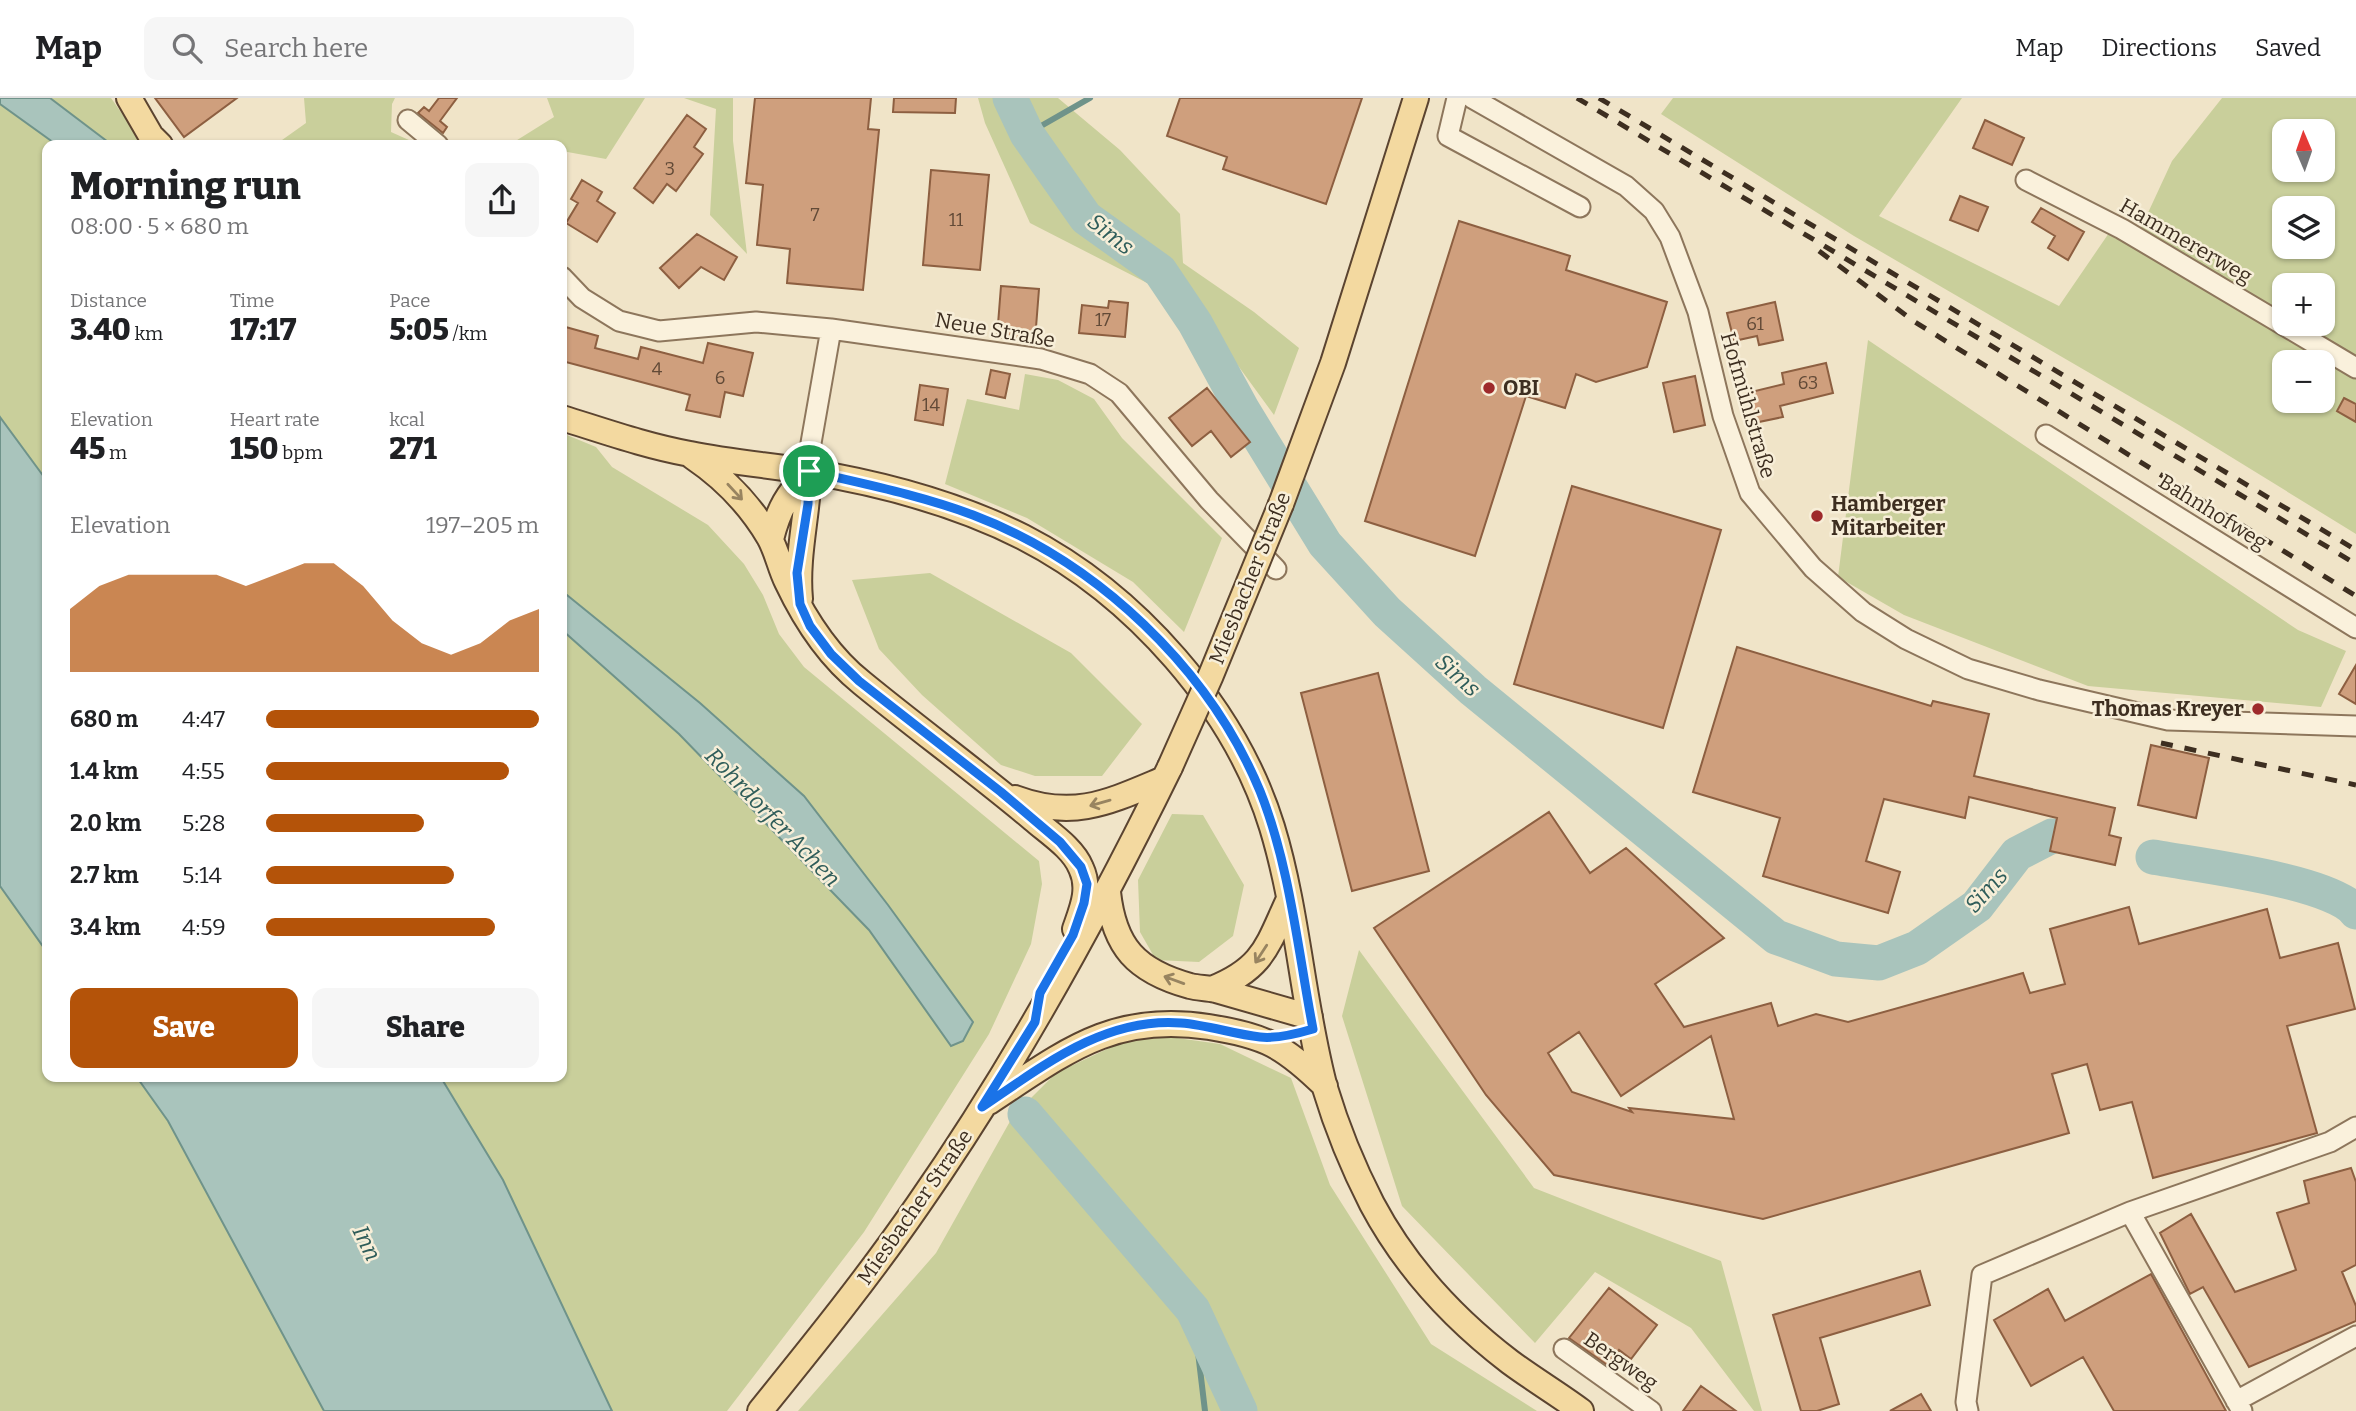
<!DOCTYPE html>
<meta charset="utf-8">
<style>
:root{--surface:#fff;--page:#f6f6f6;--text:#202124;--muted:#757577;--line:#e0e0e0;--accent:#b45309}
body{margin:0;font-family:Bitter,serif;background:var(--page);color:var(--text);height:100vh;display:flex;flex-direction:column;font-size:26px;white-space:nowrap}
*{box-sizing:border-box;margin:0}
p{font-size:23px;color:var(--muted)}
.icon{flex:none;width:38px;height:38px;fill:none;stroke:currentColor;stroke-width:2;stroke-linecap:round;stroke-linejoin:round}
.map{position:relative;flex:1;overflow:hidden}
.details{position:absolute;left:42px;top:42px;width:525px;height:942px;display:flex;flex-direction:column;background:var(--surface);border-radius:14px;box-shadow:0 2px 5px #0004}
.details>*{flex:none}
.needle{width:46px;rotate:358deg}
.buttons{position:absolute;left:2272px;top:21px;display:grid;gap:14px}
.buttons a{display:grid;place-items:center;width:63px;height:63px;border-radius:14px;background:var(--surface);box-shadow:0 2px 5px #0004;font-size:35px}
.pin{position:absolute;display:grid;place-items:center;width:60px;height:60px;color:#fff;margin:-30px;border:4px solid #fff;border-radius:50%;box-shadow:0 2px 7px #0007}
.round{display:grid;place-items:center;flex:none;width:74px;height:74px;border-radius:14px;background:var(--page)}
.headline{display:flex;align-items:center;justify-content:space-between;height:119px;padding:0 28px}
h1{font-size:38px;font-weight:800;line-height:52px}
.stats{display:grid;grid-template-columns:repeat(3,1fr);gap:10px;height:119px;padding:7px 28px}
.stats div{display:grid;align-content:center}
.stats b{font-size:30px;font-weight:800}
.stats small{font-size:19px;font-weight:400}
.stats p{font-size:19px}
.chart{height:196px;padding:14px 28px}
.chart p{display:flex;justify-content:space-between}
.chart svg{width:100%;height:126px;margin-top:7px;fill:var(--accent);opacity:.7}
.primary-button{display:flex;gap:14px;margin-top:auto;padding:14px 28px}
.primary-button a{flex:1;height:80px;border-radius:14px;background:var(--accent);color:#fff;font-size:28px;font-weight:800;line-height:80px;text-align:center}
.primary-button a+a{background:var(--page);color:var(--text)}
ul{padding:0 28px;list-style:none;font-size:23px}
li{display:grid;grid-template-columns:112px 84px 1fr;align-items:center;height:52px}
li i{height:18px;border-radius:9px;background:var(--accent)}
header{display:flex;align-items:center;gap:42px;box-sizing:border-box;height:98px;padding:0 35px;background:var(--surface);border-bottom:2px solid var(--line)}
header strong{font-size:33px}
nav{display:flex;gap:38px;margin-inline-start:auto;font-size:24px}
.search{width:490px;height:63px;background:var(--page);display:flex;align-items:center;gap:18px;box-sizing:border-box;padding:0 24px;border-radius:14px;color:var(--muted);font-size:26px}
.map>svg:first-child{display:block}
</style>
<header>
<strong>Map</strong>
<div class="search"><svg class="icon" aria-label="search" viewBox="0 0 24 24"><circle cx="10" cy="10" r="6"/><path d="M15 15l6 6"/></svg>Search here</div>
<nav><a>Map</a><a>Directions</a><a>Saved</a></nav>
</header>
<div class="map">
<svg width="2356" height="1313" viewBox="0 0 2356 1313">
<rect width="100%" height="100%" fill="#f0e4c8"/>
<path fill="#c9cf9b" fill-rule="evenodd" d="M50 0H111L144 47H112Z
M304 0H395L392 6 391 34 420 47H275L306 25Z
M547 0H645L606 61 562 53V47H533L514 44 554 19Z
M684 0H733V43L747 156 710 117 716 11Z
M978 0H1058L1120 52 1180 116 1183 165 1254 214 1299 250 1274 317 1196 210 1030 125 985 25Z
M1673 0H1962L1879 118 2059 208 2111 132 2134 145 2172 63 2222 0H2356V436L2179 327 1854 138 1661 16ZM2284 33H2322V72H2284ZM2284 110H2322V149H2284ZM2284 187H2322V226H2284ZM2284 264H2322V303H2284Z
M0 6 57 47H47V383L0 319Z
M1868 242 2298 532 2346 553 2321 609 2088 588 1904 517 1838 479Z
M1025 276 1058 282 1094 301 1122 340 1222 440 1184 534 1133 484 1027 420 945 386 967 301 1019 312Z
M562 335 596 349 612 369 708 427 744 466 763 497 779 536 804 569 1039 763 1042 786 1031 846 989 936 864 1134 727 1313H612L503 1082 440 978H562V532L679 636 869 832 951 948 973 924 888 807 804 698 700 605 562 493Z
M930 475 1071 555 1142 626 1102 678H1035L1001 667 922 597 879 551 852 482Z
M1172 716 1203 717 1244 787 1233 838 1199 864 1156 862 1140 834 1138 782Z
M0 788 47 854V978H136L168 1023 324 1313H0Z
M1359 852 1534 1090 1721 1163 1762 1313H1754L1691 1230 1595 1174 1535 1245 1402 1108 1342 918Z
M1141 935 1220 946 1291 980 1330 1087 1431 1246 1537 1313H798L936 1155 1013 1018 1056 975Z"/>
<path fill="#a9c4bc" stroke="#6f938a" stroke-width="2" d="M0 0H50L112 47H57L0 6Z
M0 319 47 383V854L0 788Z
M562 493 700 605 804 698 888 807 973 924 963 943 951 948 869 832 679 636 562 532Z
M136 978H440L503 1082 612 1313H324L168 1023Z"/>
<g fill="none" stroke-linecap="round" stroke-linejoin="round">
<path stroke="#6f938a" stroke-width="6" d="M1027 36 1090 0
M1193 1212 1205 1313"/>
<path stroke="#a9c4bc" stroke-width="35" d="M1010 0 1027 36 1086 120 1160 173 1195 225 1242 311 1325 446 1387 514 1473 592 1776 839 1836 861 1879 865 1917 850 1977 808 2017 756 2052 738
M2153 759C2196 767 2333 783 2356 814
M1025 1016 1193 1212 1240 1313"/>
</g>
<path fill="#cf9f7d" stroke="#8d5f41" stroke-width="2" fill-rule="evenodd" d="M155 0H237L184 39Z
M439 0H457L440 23 447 29 443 35 418 15 424 9 429 13Z
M755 0H871L868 31 879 32 863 192 787 185 790 151 757 147 763 87 746 85Z
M894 0H956L955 15 893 14Z
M1180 0H1362L1326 106 1223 71 1227 59 1167 38Z
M687 17 706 31 694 49 703 56 676 93 667 86 653 105 634 90Z
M1985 22 2024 40 2012 67 1973 50Z
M931 72 989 77 980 172 923 167Z
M582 82 602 94 597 103 615 115 597 144 566 125 578 105 571 101Z
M1960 98 1988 109 1978 133 1950 122Z
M2041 110 2084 134 2068 162 2048 150 2055 138 2032 124Z
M1459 123 1570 158 1566 172 1667 204 1647 269 1596 284 1576 276 1565 310 1526 298 1475 458 1365 423Z
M697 136 737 159 724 182 701 169 679 190 660 170Z
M1001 188 1039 191 1035 242 997 239Z
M1109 203 1128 205 1125 239 1079 235 1082 207 1108 210Z
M1775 204 1783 242 1759 247 1757 238 1734 243 1727 215Z
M562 228 598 238 595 250 638 261 641 249 703 265 708 245 753 255 743 298 725 294 720 319 686 312 690 297 562 263Z
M1826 265 1833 295 1780 308 1783 319 1754 325 1747 295 1784 286 1782 275Z
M991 272 1010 276 1005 300 986 296Z
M1695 278 1705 327 1674 334 1663 285Z
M920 287 948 291 943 327 915 322Z
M1207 290 1250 344 1231 359 1211 333 1192 348 1169 320Z
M2344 300 2356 306V324L2337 313Z
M1572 388 1721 432 1663 630 1514 586Z
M1737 549 1931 608 1933 603 1989 616 1974 678 2115 710 2109 737 2121 740 2115 767 2050 753 2057 720 1969 699 1965 720 1884 701 1866 763 1900 774 1888 815 1763 778 1780 720 1693 694Z
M2356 567V606L2339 596Z
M1378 575 1429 773 1352 793 1301 595Z
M2151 647 2209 660 2196 720 2138 707Z
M1549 714 1590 775 1626 750 1724 840 1655 886 1684 929 1771 905 1778 928 1816 916 1848 924 2023 875 2030 895 2065 886 2050 831 2129 809 2139 846 2267 811 2280 860 2338 845 2355 911 2287 928 2317 1035 2153 1080 2132 1004 2100 1012 2087 966 2052 976 2069 1035 1763 1121 1554 1077 1486 997 1374 830ZM1579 934 1621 998 1711 938 1734 1021 1629 1010 1632 1014 1572 994 1548 955Z
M2351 1070 2356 1084V1167L2342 1174 2356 1208V1223L2249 1269 2203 1189 2190 1196 2160 1135 2191 1116 2235 1194 2296 1172 2277 1115 2309 1105 2304 1083Z
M1920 1173 1930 1207 1820 1240 1839 1306 1817 1313H1801L1773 1217Z
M2151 1176 2226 1313H2114L2083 1259 2031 1288 1994 1222 2048 1191 2065 1223Z
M1609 1190 1657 1227 1631 1261 1619 1252 1607 1267 1569 1240Z
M1701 1288 1736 1313H1683Z
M1921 1296 1931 1313H1890Z"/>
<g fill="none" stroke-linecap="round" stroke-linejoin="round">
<defs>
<path id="minor" d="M1457 0 1448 38 1580 109
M1472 0 1626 88 1654 113 1670 139 1698 214 1723 318 1750 395 1813 470 1863 514 1906 541 1968 571 2039 592 2168 622 2356 628
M408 22 438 47
M2026 82 2122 131 2356 270
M562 179 582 200 619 223 659 233 756 224 831 231 1041 261 1090 276 1119 295 1209 402 1276 471
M2046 337 2356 530
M809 373 811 345 831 231
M2130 1114 2242 1313
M1564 1251 1651 1313
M2236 1303 2356 1238
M1968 1313 1966 1304 1982 1177 2130 1114 2330 1044 2356 1029"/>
<path id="major" d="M129 0 151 38 160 47
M562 320C604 333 646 348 690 356 728 364 767 367 806 373 879 385 956 405 1023 439 1134 496 1235 609 1272 729 1298 814 1302 904 1325 990 1337 1030 1353 1069 1372 1106 1405 1168 1455 1222 1510 1264 1533 1281 1558 1296 1581 1313
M693 359C724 380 750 407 769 439 777 453 780 470 787 484 805 522 828 558 862 585 918 631 977 674 1033 721 1049 735 1073 750 1081 770 1091 791 1082 811 1075 831
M1281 406 1333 265 1416 0
M771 441C779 410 787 397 809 373
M800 501C796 458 808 416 809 373
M1015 700C1074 722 1109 704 1164 681
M1108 794C1114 849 1136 873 1190 888 1198 890 1208 890 1216 892 1248 901 1279 910 1310 919
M1212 891C1264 870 1267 848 1289 801
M989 1004C1065 954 1113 914 1209 929 1266 938 1284 948 1325 988
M760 1313C815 1245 869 1178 918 1107 1015 968 1096 820 1170 669"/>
</defs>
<use href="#minor" stroke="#8d765c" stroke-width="23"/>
<use href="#major" stroke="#5b4430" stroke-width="28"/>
<use href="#minor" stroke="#faf1dc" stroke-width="19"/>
<use href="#major" stroke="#f3d9a0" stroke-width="24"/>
<path stroke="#3d2e20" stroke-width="5" stroke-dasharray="12 12" stroke-linecap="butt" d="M1577 0 2356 466
M1599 0 2356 452
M1819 153 1915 224 2356 498
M2161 645 2356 687"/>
<defs>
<path id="major-bridge" d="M1170 669 1211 577 1281 406"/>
</defs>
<use href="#major-bridge" stroke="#5b4430" stroke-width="28" stroke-linecap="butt"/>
<use href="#major-bridge" stroke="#f3d9a0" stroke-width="24"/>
</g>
<defs><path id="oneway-shaft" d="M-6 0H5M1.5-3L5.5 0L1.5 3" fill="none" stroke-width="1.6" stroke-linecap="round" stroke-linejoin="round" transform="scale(1.75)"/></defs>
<g stroke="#988460">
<use href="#oneway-shaft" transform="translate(735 394) rotate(47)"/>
<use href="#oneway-shaft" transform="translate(1100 705) rotate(164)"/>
<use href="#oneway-shaft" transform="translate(1261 856) rotate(123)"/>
<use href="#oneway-shaft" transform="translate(1174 882) rotate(-160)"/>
</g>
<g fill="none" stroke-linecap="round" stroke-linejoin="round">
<defs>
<path id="route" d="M809 373C864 386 920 397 973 417 1097 464 1209 570 1260 693 1290 768 1298 853 1313 931 1296 936 1277 941 1260 939 1233 936 1208 927 1181 925 1104 919 1043 968 982 1009L1035 924 1040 895 1073 837 1084 805 1087 786 1081 769 1060 744 1001 694 859 583 831 556 810 528 800 506 797 475 808 406Z"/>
</defs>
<use href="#route" stroke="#fff" stroke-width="14"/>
<use href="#route" stroke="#1a73e8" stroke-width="9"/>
</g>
<g fill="#9e2a2b" stroke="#f7eed8" stroke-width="2.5">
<circle cx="1489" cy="290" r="7"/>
<circle cx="1817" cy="418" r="7"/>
<circle cx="2258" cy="611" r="7"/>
</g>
<g text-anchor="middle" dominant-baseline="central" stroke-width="5" stroke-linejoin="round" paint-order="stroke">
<g font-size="18" fill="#624a37">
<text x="670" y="71">3</text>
<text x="815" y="117">7</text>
<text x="956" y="122">11</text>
<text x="1103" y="222">17</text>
<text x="1755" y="226">61</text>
<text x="657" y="271">4</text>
<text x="720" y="280">6</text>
<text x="1808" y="285">63</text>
<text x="931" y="307">14</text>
</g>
<g font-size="21" fill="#3d2e20" stroke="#f7eed8">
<text transform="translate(2186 143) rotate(30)">Hammererweg</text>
<text transform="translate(995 232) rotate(10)">Neue Straße</text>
<text transform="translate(1748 307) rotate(74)">Hofmühlstraße</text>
<text transform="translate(2213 414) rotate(32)">Bahnhofweg</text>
<text transform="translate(1250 480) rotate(-68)">Miesbacher Straße</text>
<text transform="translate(915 1109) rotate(-55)">Miesbacher Straße</text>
<text transform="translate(1621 1263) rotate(35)">Bergweg</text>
</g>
<g font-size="21" font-weight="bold" fill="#3d2e20" stroke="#f7eed8" text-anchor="start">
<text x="1503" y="290">OBI</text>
<text x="1831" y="406">Hamberger<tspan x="1831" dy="24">Mitarbeiter</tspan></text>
<text x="2244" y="611" text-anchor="end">Thomas Kreyer</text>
</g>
<g font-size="23" font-style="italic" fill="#2f5d5a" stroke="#f7eed8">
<text transform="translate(1111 136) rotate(38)">Sims</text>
<text transform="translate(1458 577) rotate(42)">Sims</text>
<text transform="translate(773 719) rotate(46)">Rohrdorfer Achen</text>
<text transform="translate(1986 792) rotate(-48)">Sims</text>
<text transform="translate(367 1145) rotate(64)">Inn</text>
</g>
</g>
</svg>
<div class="buttons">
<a><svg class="needle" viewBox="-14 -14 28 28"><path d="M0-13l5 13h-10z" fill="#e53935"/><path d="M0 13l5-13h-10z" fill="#757577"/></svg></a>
<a><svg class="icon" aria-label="layers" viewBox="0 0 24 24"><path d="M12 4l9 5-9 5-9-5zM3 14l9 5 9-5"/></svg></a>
<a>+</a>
<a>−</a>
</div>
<div class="pin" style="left:809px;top:373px;background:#1e9e55"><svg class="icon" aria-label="arrive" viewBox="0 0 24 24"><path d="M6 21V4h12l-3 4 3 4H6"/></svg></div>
<section class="details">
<div class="headline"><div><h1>Morning run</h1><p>08:00 · 5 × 680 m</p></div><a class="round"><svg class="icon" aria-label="share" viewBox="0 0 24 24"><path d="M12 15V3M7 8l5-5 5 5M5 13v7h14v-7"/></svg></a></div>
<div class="stats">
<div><p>Distance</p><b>3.40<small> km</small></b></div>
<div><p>Time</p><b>17:17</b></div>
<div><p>Pace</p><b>5:05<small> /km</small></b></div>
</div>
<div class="stats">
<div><p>Elevation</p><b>45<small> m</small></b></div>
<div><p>Heart rate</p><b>150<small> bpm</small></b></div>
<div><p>kcal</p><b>271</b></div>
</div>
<div class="chart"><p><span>Elevation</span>197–205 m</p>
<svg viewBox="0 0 160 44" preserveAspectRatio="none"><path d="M0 44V22L10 14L20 10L30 10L40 10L50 10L60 14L70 10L80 6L90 6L100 14L110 26L120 34L130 38L140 34L150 26L160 22V44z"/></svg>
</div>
<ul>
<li><b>680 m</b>4:47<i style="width:100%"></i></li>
<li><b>1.4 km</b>4:55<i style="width:89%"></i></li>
<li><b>2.0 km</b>5:28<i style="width:58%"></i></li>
<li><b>2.7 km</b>5:14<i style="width:69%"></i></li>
<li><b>3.4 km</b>4:59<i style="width:84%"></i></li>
</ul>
<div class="primary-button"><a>Save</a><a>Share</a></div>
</section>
</div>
